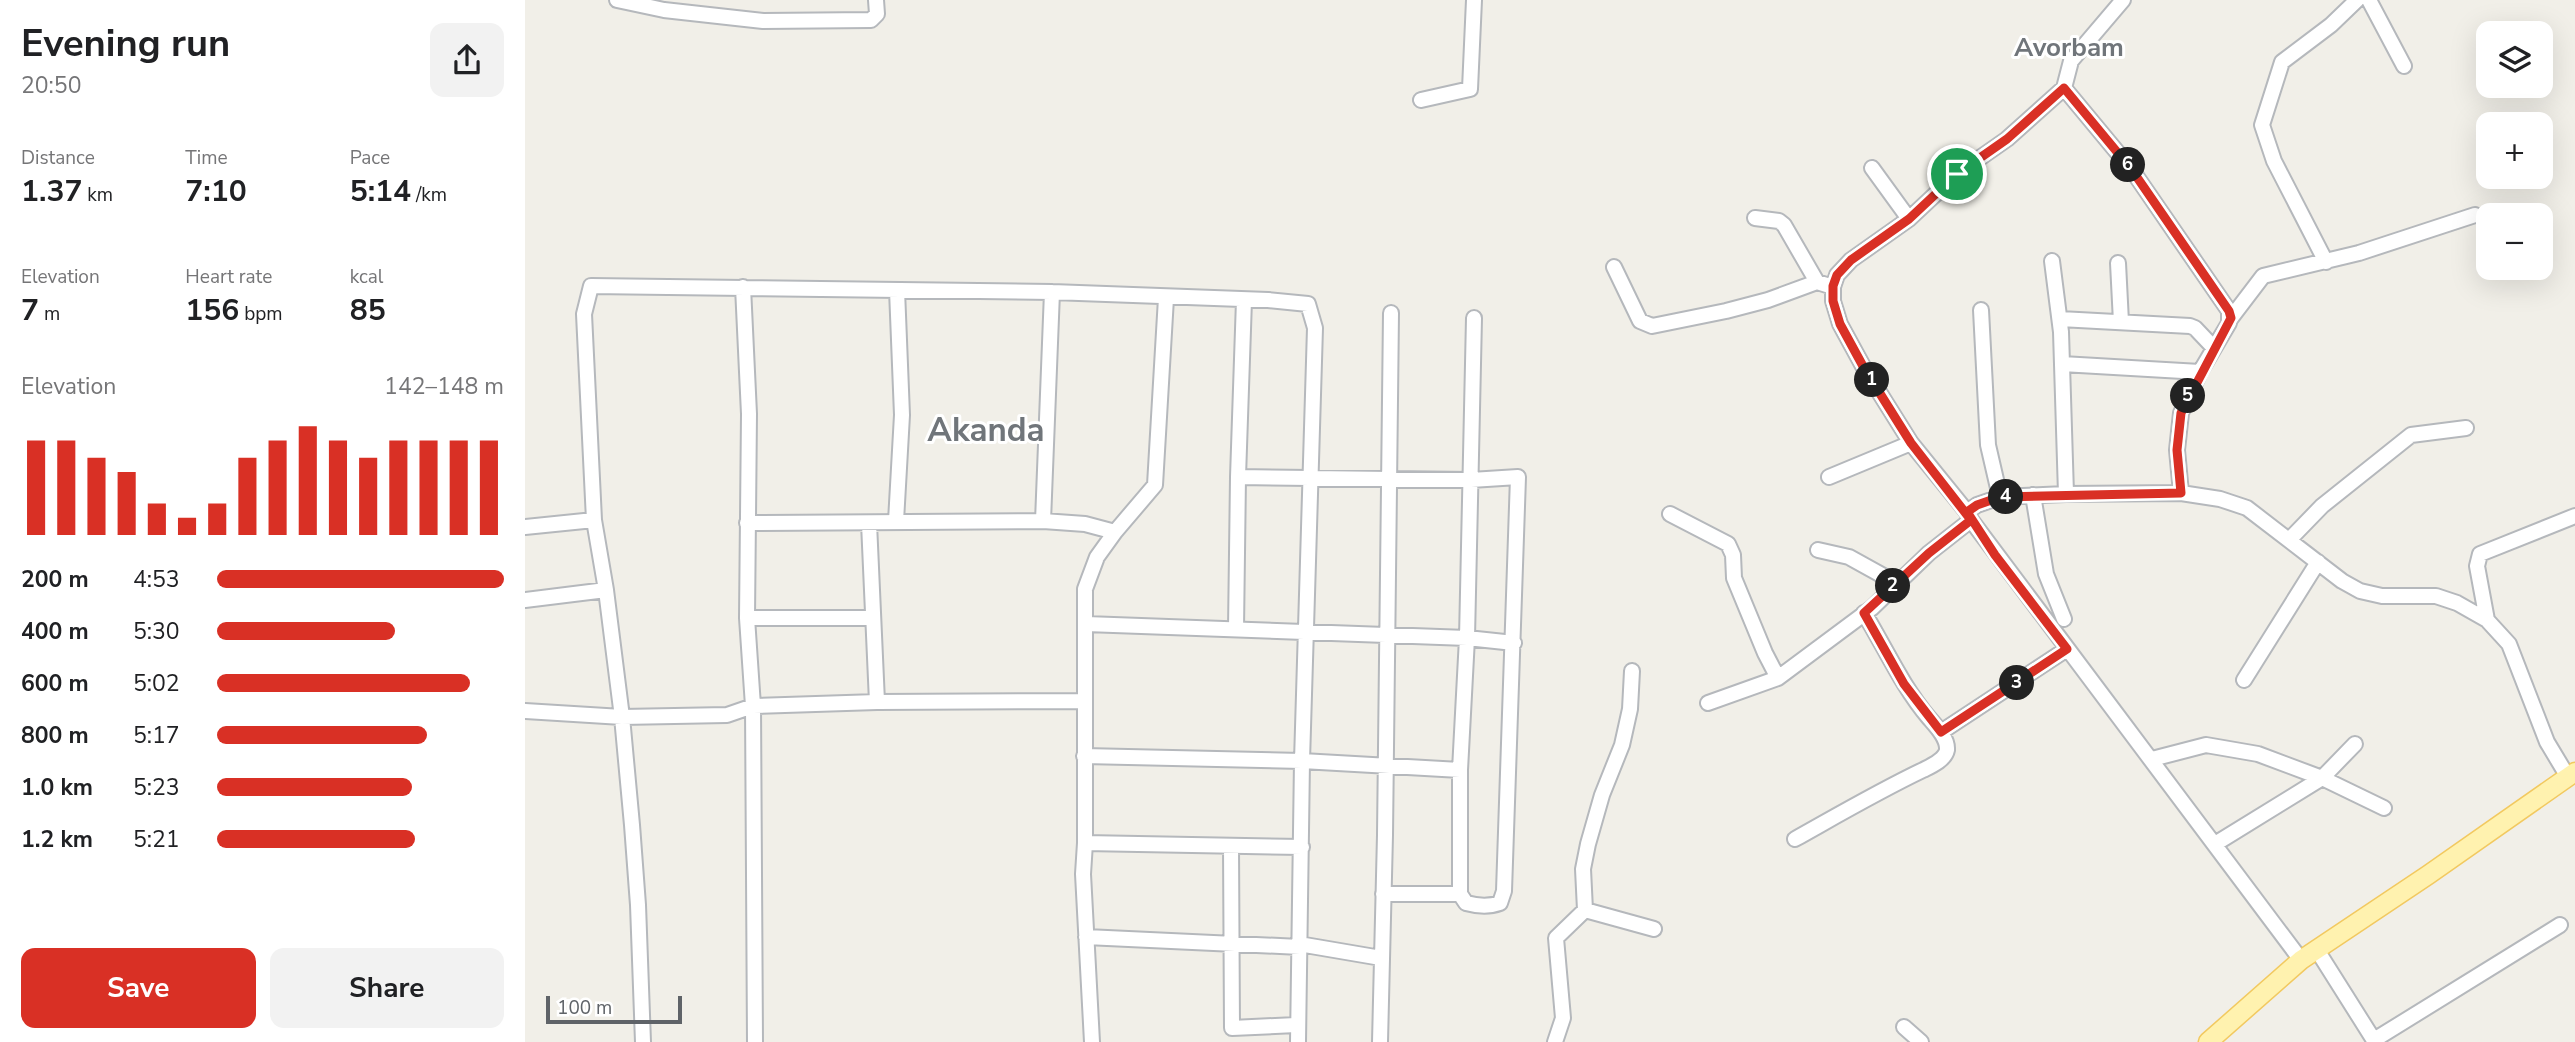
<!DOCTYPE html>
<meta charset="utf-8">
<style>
:root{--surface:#fff;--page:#f2f2f2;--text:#202124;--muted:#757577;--accent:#d93025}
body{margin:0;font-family:"Nunito Sans",sans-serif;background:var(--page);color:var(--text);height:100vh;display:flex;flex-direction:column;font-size:26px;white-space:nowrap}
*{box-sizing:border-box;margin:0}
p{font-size:23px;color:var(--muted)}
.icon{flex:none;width:38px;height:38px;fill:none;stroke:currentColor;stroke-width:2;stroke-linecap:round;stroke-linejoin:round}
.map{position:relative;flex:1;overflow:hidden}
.drawer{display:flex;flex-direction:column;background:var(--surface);width:525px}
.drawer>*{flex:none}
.fabs{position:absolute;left:1951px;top:21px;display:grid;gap:14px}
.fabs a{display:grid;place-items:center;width:77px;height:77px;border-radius:14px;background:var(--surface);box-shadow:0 7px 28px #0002;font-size:35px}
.scale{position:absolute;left:21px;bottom:18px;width:136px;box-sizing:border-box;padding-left:7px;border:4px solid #5f6368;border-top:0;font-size:19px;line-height:24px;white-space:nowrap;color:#5f6368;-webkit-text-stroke:5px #fff;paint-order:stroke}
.pin{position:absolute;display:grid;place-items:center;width:60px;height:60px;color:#fff;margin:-30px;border:4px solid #fff;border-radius:50%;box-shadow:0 2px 7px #0007}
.km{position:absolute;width:35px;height:35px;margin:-18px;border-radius:50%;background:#222;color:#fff;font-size:19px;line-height:35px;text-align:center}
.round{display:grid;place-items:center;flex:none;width:74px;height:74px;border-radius:14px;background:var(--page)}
.head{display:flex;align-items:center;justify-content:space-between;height:119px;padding:0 21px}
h1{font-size:38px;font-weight:700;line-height:52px}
.figures{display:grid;grid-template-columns:repeat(3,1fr);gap:10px;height:119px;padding:7px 21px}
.figures div{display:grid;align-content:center}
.figures b{font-size:30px;font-weight:700}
.figures small{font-size:19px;font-weight:400}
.figures p{font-size:19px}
.chart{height:196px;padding:14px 21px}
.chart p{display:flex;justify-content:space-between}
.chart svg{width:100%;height:126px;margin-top:7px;stroke:var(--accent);stroke-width:6}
.primary-button{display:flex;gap:14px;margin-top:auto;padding:14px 21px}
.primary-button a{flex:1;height:80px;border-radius:14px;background:var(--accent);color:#fff;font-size:28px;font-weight:700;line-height:80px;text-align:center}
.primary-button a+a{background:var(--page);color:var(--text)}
ul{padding:0 21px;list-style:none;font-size:23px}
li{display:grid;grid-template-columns:112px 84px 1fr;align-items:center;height:52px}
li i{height:18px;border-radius:9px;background:var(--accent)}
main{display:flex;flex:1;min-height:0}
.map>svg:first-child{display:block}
</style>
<main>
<section class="drawer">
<div class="head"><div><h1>Evening run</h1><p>20:50</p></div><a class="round"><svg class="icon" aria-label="share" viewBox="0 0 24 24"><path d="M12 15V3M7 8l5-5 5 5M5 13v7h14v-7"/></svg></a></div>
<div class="figures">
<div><p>Distance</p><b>1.37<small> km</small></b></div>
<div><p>Time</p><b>7:10</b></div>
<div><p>Pace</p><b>5:14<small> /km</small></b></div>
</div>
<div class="figures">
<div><p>Elevation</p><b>7<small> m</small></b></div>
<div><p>Heart rate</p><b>156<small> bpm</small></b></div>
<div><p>kcal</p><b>85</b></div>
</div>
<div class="chart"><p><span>Elevation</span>142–148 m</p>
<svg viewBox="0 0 160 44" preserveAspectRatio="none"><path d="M5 44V11M15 44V11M25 44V17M35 44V22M45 44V33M55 44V38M65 44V33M75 44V17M85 44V11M95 44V6M105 44V11M115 44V17M125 44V11M135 44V11M145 44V11M155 44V11"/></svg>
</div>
<ul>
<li><b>200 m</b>4:53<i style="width:100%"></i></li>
<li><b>400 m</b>5:30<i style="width:62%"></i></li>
<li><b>600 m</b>5:02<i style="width:88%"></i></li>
<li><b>800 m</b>5:17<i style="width:73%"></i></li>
<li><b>1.0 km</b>5:23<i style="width:68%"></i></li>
<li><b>1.2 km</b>5:21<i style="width:69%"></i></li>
</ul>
<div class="primary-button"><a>Save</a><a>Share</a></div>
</section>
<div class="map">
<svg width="2050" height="1042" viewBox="0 0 2050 1042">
<rect width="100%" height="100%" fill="#f1efe8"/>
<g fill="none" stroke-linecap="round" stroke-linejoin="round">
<defs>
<path id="minor" d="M92 0 139 10 238 21 346 20 352 14 351 0
M1598 0 1546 61 1539 88 1482 139 1432 174 1384 219 1326 260 1312 275 1308 287V301L1315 324 1339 368 1386 443 1442 512 1452 505 1475 497 1541 494 1656 493 1695 499 1722 508 1817 581 1835 591 1857 596H1911L1932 603 1962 620 1984 644 2022 742 2043 777
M1844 0 1879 66
M1539 88 1607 170 1704 311V323L1675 372 1656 413 1652 450 1656 493
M896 100 945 89 949 0
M1347 168 1384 219
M1230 218 1254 221 1259 225 1292 282
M1527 261 1536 332 1541 494
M1801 262 1749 161 1737 125 1757 62 1806 25 1832 0
M1593 263 1596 322
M1089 267 1115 321 1127 326 1201 311 1243 300 1292 282 1308 287
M218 287 224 414 222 618 228 706 230 1042
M1456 310 1463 445 1475 497
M1706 318 1738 276 1834 253 1950 215
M1535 319 1665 326 1670 328 1689 348
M1537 364 1675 372
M713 477 946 480 993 477 979 891 975 903C964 907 952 906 941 903L935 894V770L942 638 949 318
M1304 477 1386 443
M1508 495 1521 574 1539 619
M1145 514 1203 544 1208 555 1209 578 1240 653 1253 678
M1446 520 1776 960
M371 521 377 415 372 290
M518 521 527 292
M222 523 518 521 560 524 590 532
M344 523 352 702
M0 527 69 520
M1764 540 1797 506 1886 435 1941 428
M1293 550 1324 557 1371 583
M0 600 81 590
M222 618H348
M1962 620 1952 566 1955 554 2050 516
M561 624 942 638 989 643
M711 629 713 477 719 300
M1719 680 1793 562
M1183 703 1253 678 1347 608 1404 553 1446 520 1443 515
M0 711 97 717 202 715 228 706 352 702 559 701
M1416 732 1542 649
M559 756 777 761 935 770
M1627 759 1681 745 1733 754 1797 778 1859 808
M1270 839C1313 815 1354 791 1398 770 1406 766 1420 760 1422 750 1423 738 1411 726 1404 718 1377 686 1361 649 1339 613
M560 843 777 847
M1690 844 1797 778 1830 744
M706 846 707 1028 771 1025
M858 894H935
M1060 910 1129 929
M561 937 775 947
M774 944 856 958
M1792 950 1850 1042
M1379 1027 1396 1042
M1849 1040 2035 925
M118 1042 113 905 107 825 97 717 81 590 69 520 59 314 66 286 527 292 743 300 783 304 790 328 777 761 773 1042
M567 1042 558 874 560 843V589L572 557 590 532 630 485 641 298
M855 1042 860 835 866 313
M1030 1042 1038 1018 1031 938 1060 910 1058 869 1063 844 1077 795 1097 745 1105 709 1107 671"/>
<path id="major" d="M1683 1042 1776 960 1903 875 2050 772"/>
</defs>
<use href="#minor" stroke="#b5b8bc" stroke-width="18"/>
<use href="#major" stroke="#f2c960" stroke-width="21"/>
<use href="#minor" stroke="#fff" stroke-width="14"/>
<use href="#major" stroke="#fff2af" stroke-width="18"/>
</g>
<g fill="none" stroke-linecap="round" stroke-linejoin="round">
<defs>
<path id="route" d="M1432 174 1384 219 1326 260 1312 275 1308 286V301L1315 324 1339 368 1386 443 1446 520 1404 553 1339 613 1379 684 1416 732 1542 649 1470 555 1442 512 1452 505 1475 497 1656 493 1652 450 1656 413 1706 318 1704 311 1607 170 1539 88 1482 139 1432 174"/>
</defs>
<use href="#route" stroke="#fff" stroke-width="14"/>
<use href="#route" stroke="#d93025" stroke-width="9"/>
</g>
<g text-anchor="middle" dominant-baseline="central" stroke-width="6" stroke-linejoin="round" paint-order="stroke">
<g font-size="26" font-weight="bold" fill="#70757a" stroke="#fff">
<text x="1544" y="47">Avorbam</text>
</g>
<g font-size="33" font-weight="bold" fill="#70757a" stroke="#fff">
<text x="461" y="430">Akanda</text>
</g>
</g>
</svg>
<div class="fabs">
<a><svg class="icon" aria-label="layers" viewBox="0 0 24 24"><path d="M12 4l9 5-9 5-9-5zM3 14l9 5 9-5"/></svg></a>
<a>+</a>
<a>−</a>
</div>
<div class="scale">100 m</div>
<div class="pin" style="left:1432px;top:174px;background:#1e9e55"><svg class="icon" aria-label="arrive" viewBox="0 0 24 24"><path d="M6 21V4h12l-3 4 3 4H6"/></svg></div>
<b class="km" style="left:1347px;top:380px">1</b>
<b class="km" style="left:1368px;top:586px">2</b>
<b class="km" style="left:1492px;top:683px">3</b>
<b class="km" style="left:1481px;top:497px">4</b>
<b class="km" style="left:1663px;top:396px">5</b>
<b class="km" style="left:1603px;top:165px">6</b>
</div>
</main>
